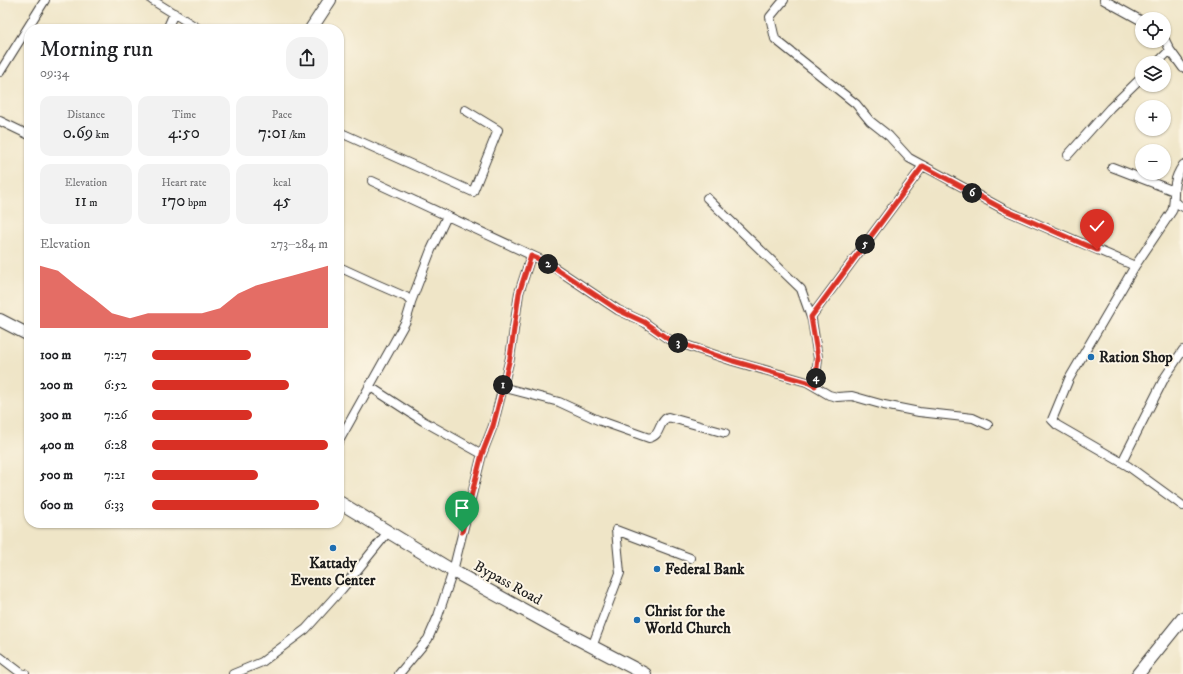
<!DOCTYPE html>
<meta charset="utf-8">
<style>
:root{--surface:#fff;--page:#f2f2f2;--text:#202124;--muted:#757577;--accent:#d93025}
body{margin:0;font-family:"IM FELL DW Pica",serif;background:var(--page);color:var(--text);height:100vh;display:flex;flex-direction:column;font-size:15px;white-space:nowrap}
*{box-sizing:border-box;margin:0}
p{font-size:13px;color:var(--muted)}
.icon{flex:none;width:22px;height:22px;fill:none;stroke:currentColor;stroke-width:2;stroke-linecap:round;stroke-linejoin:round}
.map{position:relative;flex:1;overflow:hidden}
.drawer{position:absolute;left:24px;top:24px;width:320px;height:504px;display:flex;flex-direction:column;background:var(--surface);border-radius:16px;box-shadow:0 1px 3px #0004}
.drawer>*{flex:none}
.tools{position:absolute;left:1135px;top:12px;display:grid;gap:8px}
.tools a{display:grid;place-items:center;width:36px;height:36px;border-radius:50%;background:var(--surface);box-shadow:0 1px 3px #0004;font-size:20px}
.pin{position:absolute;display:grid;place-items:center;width:34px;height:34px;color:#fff;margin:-41px -17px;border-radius:50% 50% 50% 0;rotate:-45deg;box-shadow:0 0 4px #0007}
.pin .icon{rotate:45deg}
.km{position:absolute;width:20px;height:20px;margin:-10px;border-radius:50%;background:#222;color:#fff;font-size:11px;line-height:20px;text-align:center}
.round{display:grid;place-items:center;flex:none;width:42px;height:42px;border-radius:16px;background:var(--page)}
.summary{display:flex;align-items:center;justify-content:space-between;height:68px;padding:0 16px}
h1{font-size:22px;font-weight:600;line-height:30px}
.stats{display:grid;grid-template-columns:repeat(3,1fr);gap:6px;height:68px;padding:4px 16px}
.stats div{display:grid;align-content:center;border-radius:10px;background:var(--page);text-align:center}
.stats b{font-size:17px;font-weight:600}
.stats small{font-size:11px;font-weight:400}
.stats p{font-size:11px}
.chart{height:112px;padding:8px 16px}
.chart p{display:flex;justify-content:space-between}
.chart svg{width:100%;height:72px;margin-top:4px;fill:var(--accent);opacity:.7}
ul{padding:0 16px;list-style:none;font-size:13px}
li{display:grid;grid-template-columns:64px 48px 1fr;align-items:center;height:30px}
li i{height:10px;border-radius:5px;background:var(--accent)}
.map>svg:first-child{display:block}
</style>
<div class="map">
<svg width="1183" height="674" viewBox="0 0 1183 674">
<rect width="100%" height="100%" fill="#fcf5e5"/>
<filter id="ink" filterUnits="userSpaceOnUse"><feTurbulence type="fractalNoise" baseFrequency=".025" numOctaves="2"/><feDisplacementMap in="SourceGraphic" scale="8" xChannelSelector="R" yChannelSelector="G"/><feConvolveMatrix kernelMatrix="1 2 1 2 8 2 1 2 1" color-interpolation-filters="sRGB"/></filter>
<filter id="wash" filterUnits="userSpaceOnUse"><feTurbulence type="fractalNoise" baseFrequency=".012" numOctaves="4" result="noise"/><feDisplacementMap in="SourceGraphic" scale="16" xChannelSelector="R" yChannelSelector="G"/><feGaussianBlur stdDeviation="0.9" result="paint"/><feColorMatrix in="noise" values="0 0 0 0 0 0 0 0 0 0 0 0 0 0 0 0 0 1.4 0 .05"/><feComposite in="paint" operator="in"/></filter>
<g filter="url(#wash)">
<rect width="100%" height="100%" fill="#efe5c7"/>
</g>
<g filter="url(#ink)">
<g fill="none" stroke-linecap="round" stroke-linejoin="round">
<defs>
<path id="street" d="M152 0 199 29
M784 0 770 17 775 39 856 104 870 121 889 136 909 158 1005 210 1135 266
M1104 0 1142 21
M167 29 174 13
M1164 38 1170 50 1183 68
M1157 63 1170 50
M0 72 45 0
M0 121 29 135
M339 132 473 192 498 130 465 110
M1068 155 1110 108 1142 77
M1183 165C1179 171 1176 176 1175 183 1173 193 1175 202 1172 211L1135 266 1069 379 1052 420 1057 425 1128 466 1183 506
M1112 167 1174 191
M372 181 546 262 618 310 644 322 668 339 733 361 807 382 829 395 837 397 852 396 884 405 919 412 973 418 988 425
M707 198 801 289 812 320 818 358 815 386
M1174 202 1183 207
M339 267 374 283 406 297 411 302 410 308 406 321 339 441
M411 302 431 250 447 216
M811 317 923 166
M369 386 423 421 482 454 493 426 501 395 510 358 519 293 531 256
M502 387 559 402 598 420 649 438C662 435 657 423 668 417L725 433
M1122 462 1165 377 1183 350
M592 647 620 573 616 530 690 558
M0 657 21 673 25 674
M233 674 262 662 306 629 342 589 388 532
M399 674 428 639 438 616 453 571 482 454"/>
<path id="secondary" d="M311 29 330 0
M0 320 29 335
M339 502 453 571 553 626 645 674
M1138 674 1183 618"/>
</defs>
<use href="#street" stroke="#3c3a36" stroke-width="10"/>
<use href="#secondary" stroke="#3c3a36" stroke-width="14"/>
<use href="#street" stroke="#fff" stroke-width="8"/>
<use href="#secondary" stroke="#fff" stroke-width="12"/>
</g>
</g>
<g fill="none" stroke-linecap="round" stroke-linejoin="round" filter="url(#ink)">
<defs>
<path id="route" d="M462 532 482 454 493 426 501 395 510 358 519 293 531 256 546 262 618 310 644 322 668 339 733 361 807 382 815 386 818 358 811 317 923 166 1005 210 1097 250"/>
</defs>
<use href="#route" stroke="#fff" stroke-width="8"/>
<use href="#route" stroke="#d93025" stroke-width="5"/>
</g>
<g fill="#1f6fb2" stroke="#fcf5e5" stroke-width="1.5">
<circle cx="1091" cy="357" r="4"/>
<circle cx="333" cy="548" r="4"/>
<circle cx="657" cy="569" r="4"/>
<circle cx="637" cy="620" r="4"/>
</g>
<g text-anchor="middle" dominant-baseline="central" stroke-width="4" stroke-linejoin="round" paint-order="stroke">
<g font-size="15" font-weight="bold" fill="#1c1c1c" stroke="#fcf5e5" text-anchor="start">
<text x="1099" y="357">Ration Shop</text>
<text x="333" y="563" text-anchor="middle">Kattady<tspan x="333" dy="17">Events Center</tspan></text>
<text x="665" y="569">Federal Bank</text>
<text x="645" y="611">Christ for the<tspan x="645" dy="17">World Church</tspan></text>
</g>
<g font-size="15" fill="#1c1c1c" stroke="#fcf5e5">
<text transform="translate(508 583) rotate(29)">Bypass Road</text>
</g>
</g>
</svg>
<div class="tools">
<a><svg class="icon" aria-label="locate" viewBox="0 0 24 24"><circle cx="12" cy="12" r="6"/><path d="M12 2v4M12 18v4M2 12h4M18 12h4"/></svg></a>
<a><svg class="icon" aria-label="layers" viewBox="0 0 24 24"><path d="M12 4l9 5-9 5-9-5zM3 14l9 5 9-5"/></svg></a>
<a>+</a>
<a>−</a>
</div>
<div class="pin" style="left:462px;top:532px;background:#1e9e55"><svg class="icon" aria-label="arrive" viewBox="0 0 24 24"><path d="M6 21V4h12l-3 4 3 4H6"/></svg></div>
<div class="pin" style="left:1097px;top:250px;background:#d93025"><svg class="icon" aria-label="check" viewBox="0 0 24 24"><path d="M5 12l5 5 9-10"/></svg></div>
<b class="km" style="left:503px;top:385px">1</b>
<b class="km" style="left:548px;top:264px">2</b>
<b class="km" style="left:678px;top:343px">3</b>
<b class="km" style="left:816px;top:378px">4</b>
<b class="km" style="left:865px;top:244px">5</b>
<b class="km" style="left:972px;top:193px">6</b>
<section class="drawer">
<div class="summary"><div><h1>Morning run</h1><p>09:34</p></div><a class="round"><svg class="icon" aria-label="share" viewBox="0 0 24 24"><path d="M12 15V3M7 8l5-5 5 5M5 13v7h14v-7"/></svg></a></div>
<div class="stats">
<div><p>Distance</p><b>0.69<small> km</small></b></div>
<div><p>Time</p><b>4:50</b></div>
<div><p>Pace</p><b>7:01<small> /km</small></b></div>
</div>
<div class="stats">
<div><p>Elevation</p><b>11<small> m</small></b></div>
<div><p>Heart rate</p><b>170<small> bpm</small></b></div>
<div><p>kcal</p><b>45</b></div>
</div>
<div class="chart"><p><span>Elevation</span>273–284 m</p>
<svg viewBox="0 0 160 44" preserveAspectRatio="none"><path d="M0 44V6L10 9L20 18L30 26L40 35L50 38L60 35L70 35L80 35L90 35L100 32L110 23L120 18L130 15L140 12L150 9L160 6V44z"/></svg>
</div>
<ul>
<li><b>100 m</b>7:27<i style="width:56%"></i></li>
<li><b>200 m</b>6:52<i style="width:78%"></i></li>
<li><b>300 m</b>7:26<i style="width:57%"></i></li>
<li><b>400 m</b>6:28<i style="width:100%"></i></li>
<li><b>500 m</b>7:21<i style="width:60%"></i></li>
<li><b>600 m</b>6:33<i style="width:95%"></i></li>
</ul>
</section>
</div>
